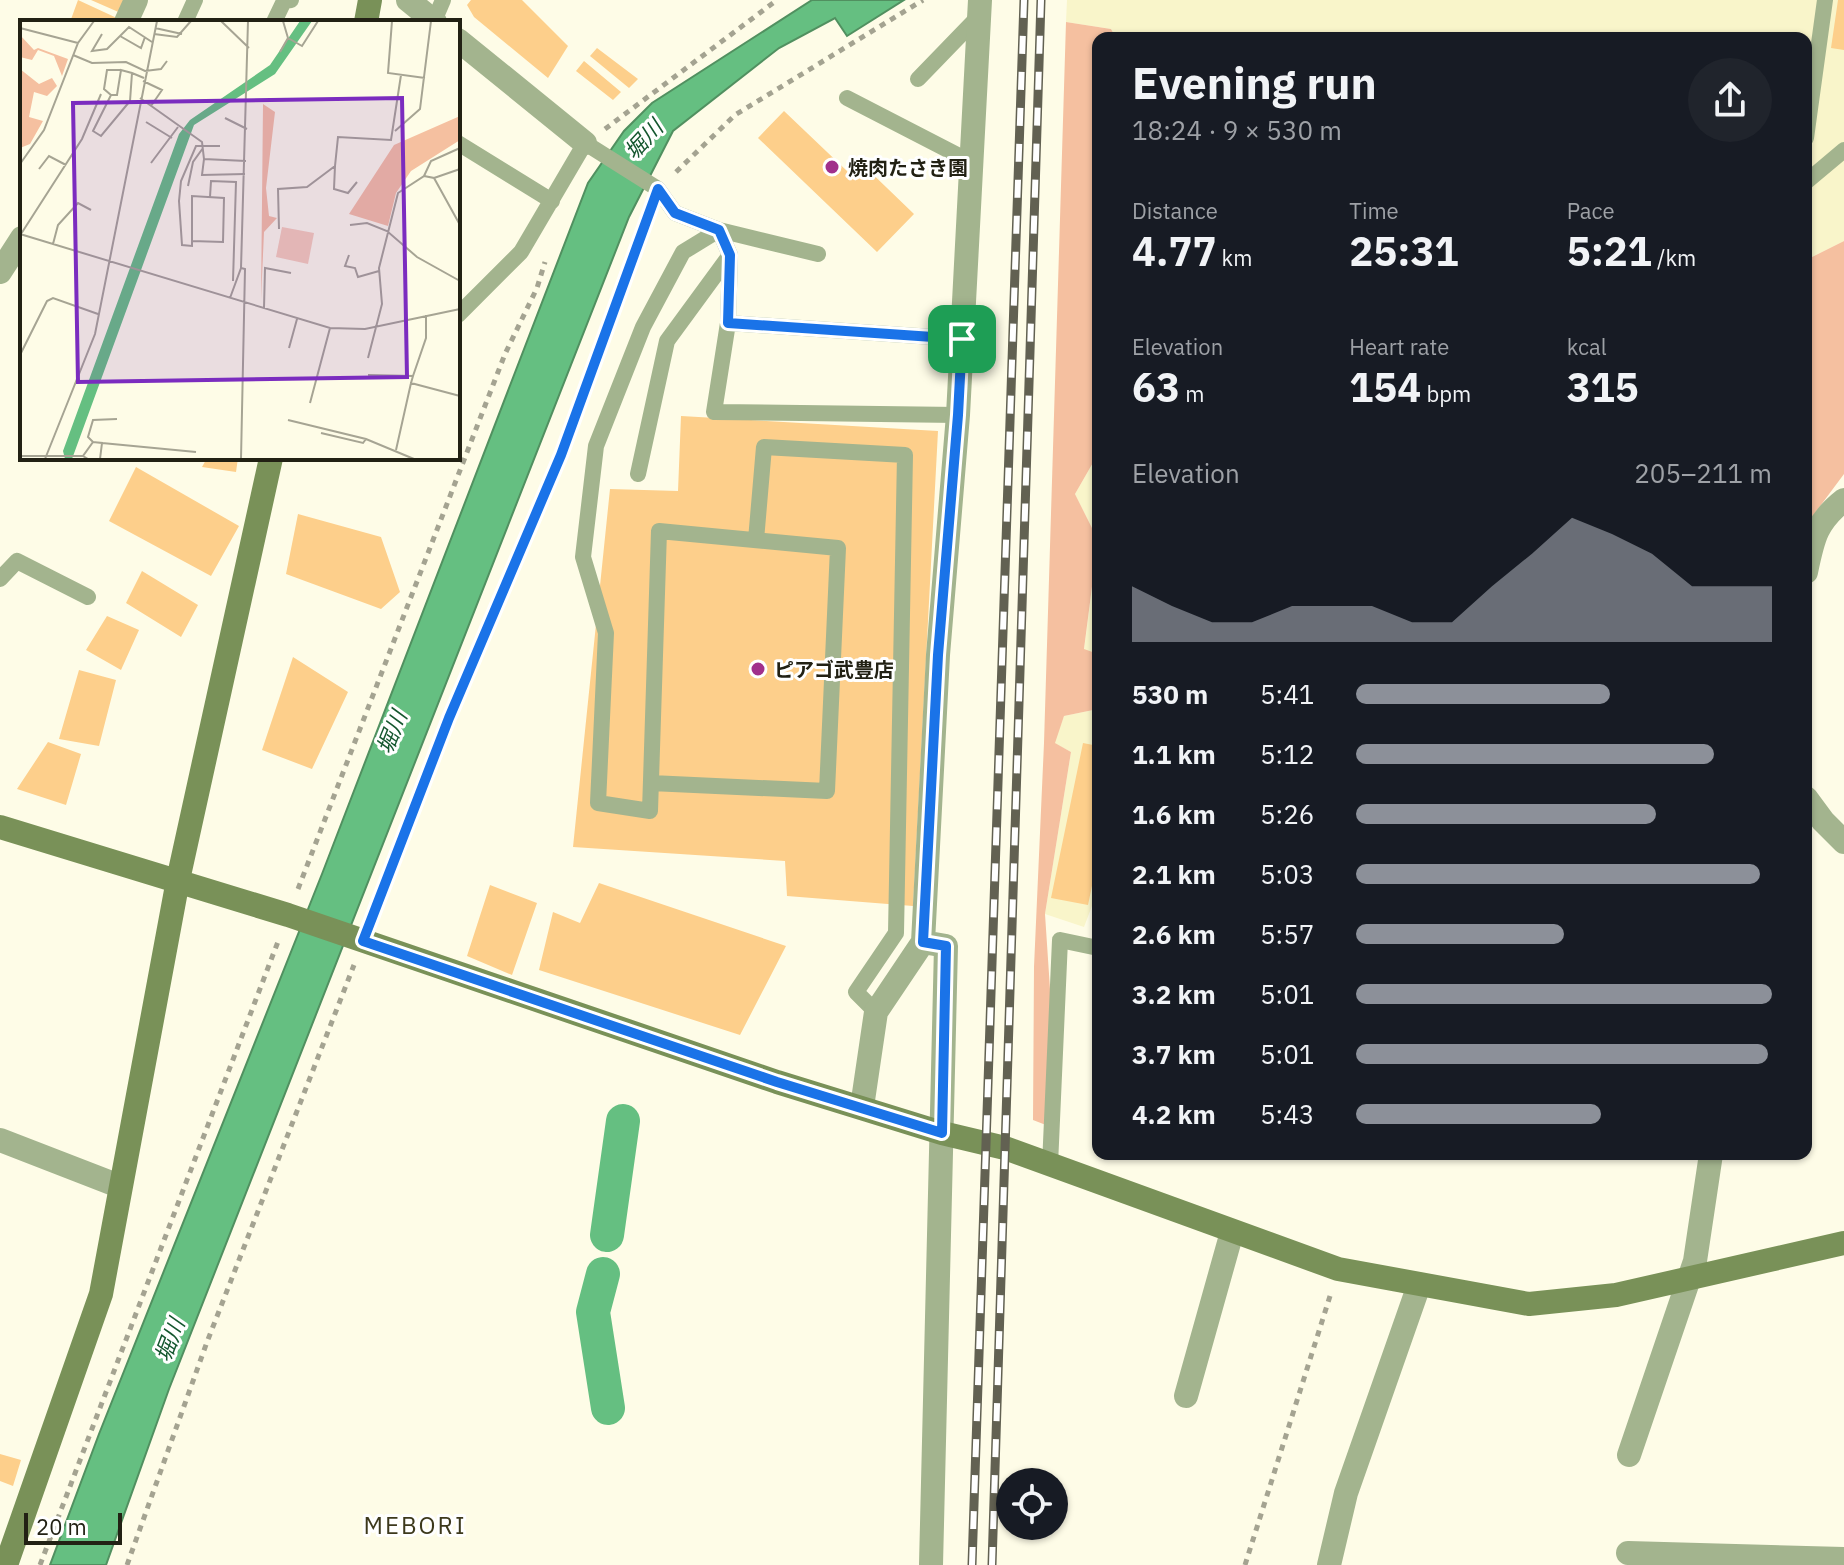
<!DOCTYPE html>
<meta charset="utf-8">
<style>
:root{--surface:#171b24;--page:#20242c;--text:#f1f3f6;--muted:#9ea1a6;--accent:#8c9099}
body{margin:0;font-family:"IBM Plex Sans","Noto Sans JP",sans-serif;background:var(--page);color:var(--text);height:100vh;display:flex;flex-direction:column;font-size:30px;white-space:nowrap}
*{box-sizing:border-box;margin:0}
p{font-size:26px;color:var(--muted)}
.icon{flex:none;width:44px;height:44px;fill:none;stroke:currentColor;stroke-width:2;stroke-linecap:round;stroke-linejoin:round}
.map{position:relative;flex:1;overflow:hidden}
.side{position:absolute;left:1092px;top:32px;width:720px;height:1128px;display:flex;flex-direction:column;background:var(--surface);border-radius:16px;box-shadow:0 2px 6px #0004}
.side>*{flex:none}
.fabs{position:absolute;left:996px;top:1468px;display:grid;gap:16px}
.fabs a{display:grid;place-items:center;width:72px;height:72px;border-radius:50%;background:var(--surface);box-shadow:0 2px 6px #0004;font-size:40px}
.scale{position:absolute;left:24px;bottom:20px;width:98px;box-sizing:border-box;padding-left:8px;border:4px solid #222114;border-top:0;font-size:22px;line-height:28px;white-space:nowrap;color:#222114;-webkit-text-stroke:6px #fff;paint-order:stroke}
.pin{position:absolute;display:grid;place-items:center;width:68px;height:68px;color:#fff;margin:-34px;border-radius:16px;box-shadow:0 4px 12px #0006}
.round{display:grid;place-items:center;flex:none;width:84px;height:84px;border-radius:42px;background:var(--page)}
.headline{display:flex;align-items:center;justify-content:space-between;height:136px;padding:0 40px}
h1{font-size:44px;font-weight:700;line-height:60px}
.metrics{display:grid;grid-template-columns:repeat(3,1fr);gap:12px;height:136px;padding:8px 40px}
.metrics div{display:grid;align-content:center}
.metrics b{font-size:40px;font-weight:700}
.metrics small{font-size:22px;font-weight:400}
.metrics p{font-size:22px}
.chart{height:224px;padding:16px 40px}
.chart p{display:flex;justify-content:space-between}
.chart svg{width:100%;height:144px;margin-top:8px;fill:var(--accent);opacity:.7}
ul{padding:0 40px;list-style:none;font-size:26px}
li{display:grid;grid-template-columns:128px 96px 1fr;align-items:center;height:60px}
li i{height:20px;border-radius:10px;background:var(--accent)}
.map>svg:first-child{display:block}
</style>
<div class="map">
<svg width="1844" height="1565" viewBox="0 0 1844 1565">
<rect width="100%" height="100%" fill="#fefce7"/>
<path fill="#f9f5ca" d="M1067 0H1844V241L1806 260V38H1116L1111 29 1066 22Z
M1098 454V654L1084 650 1098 540 1075 494Z
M1098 709V890L1084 927 1045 914 1071 752 1054 743 1064 716Z"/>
<path fill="#f5c0a0" d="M1066 22 1111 29 1116 38H1098V454L1075 494 1098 540 1084 649 1098 654V709L1064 716 1055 743 1071 752 1045 914 1056 1079 1051 1127 1033 1120 1034 967 1044 743Z
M1844 241V474L1806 525V260Z"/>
<path fill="#65bf81" stroke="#519060" stroke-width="2" d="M812 0H904L847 36 835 18 779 48 673 131 629 217 169 1389 106 1565H50L99 1434 322 874 588 183 624 131 652 103Z"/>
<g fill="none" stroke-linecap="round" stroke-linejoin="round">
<path stroke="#65bf81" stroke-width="34" d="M607 1235 623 1121
M603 1274 593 1312 608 1408"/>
</g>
<path fill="#fdcf8b" d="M78 0 119 19 118 22H70Z
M91 0H129L123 14Z
M471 0H522L568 46 548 78 474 17 467 5Z
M1838 0H1844V50L1831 48Z
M597 48 638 79 629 88 590 56Z
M584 61 621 92 613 100 576 71Z
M784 111 848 172 859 161 914 214 877 252 758 138Z
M681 416 938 431 913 906 787 896 785 861 573 847 610 489 678 491Z
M207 458H238L236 472 202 467Z
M136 467 239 526 211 576 109 521Z
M298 514 381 537 400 592 381 609 286 574Z
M142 571 198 605 181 637 126 603Z
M107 616 139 630 121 670 86 650Z
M293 657 348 692 312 769 262 750Z
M79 670 116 680 99 746 59 739Z
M48 742 81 754 66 805 17 789Z
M1083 743 1098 746V857L1088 905 1051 898Z
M599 883 786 946 740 1035 539 970 553 912 580 923Z
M490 885 537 903 512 975 467 956Z
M0 1454 21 1460 13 1486 0 1481Z"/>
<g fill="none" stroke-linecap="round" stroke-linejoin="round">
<path stroke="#a4a391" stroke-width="5" stroke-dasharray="6 6" stroke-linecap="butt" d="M605 129 777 0
M676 172 735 115 923 0
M298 889 505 354 537 288 545 262
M373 915 449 718 561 455 648 217
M40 1565 279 939
M127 1565 207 1342 354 965
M1245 1565 1331 1293"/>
<path stroke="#a3b48e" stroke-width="16" d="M434 21 443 0
M185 22 195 0
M274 22 284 1 291 0
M918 79 979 16
M847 98 973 163
M1806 138 1825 0
M458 143 552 201
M1806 182 1844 150
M458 315 521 252 585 143 658 189 675 213 719 230 730 255 728 323 962 339
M728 323 714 412 958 415
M638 474 667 341 730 255
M756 540 764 447 905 455 896 933 856 992 876 1012
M0 579 17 561 88 597
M651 783 827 791 838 548 659 531 650 811 598 803 606 633 583 557 596 446 643 327 683 252 719 230 818 254
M1050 1165 1060 940 1098 948"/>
<path stroke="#a3b48e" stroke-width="24" d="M408 0 435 22
M126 22 136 0
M458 40 585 143
M0 272 22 238
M1806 572C1813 538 1816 522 1844 500
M1806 798 1823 821 1844 842
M923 942 946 946 931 1565
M862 1107 876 1012 923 942 938 655 958 415 980 0
M0 1140 119 1186
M1186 1396 1232 1232
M1629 1455 1695 1261 1711 1154
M1628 1553 1844 1559
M1329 1565 1346 1493 1419 1285"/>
<path stroke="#799158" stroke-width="24" d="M366 22 370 0
M0 827 288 915 777 1082 942 1133 1005 1148 1338 1269 1529 1304 1616 1295 1844 1243
M6 1565 101 1294 178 880 271 458"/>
<defs>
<path id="rail" d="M972 1565 1024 0
M992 1565 1041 0"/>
</defs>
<use href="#rail" stroke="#626152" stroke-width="9"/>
<use href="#rail" stroke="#fff" stroke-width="6" stroke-dasharray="18" stroke-linecap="butt"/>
</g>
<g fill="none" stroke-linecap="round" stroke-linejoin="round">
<defs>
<path id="route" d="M658 189 675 213 719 230 730 255 728 323 962 339 958 415 938 655 923 942 946 946 942 1133 777 1082 363 941 449 718 561 455Z"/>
</defs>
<use href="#route" stroke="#fff" stroke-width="16"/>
<use href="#route" stroke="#1a73e8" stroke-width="10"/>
</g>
<g fill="#a12f8b" stroke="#fff" stroke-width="3">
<circle cx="832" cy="167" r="8"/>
<circle cx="758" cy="669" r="8"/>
</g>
<g text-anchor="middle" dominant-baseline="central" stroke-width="6" stroke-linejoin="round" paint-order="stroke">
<g font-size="20" font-weight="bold" fill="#222114" stroke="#fff" text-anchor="start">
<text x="848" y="167">焼肉たさき園</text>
<text x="774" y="669">ピアゴ武豊店</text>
</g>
<g font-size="22" font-style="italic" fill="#15572f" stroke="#fff">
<text transform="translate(643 139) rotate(-47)">堀川</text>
<text transform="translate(391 732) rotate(-68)">堀川</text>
<text transform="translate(169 1340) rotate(-69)">堀川</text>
</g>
<g font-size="24" letter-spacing="2" fill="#3d391c" stroke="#fff">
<text x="415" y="1525">MEBORI</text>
</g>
</g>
<g transform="translate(20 20)">
<rect width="440" height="440" fill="#fefce7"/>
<path d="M262 207 294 213 288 244 256 237Z" fill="#f6ceb6"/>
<path d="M0 15 14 30 18 28 48 39 42 56 34 36 18 30 12 40 0 37ZM0 49 19 64 32 58 37 66 27 76 14 72 9 97 23 101 10 124 0 128ZM243 84 255 92 246 168 249 196 257 198 244 212 241 280ZM440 96V120L391 151 376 173 368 206 329 194 374 125Z" fill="#f5c0a0"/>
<path d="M280 1H292L255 54 174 105 52 439H45L43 431 159 114 170 100 250 45Z" fill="#65bf81"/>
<path fill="none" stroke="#a6a493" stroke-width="2" d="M201 1 229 28M372 1 368 53 405 58M0 8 58 23M135 8 162 14M82 14 72 31 87 29 109 7 132 22M134 14 157 17 171 1M100 16 121 28 125 17M268 18 282 26 298 1M260 32 268 18 263 1M53 35 72 43 106 42 125 51 141 49 147 41M112 53 110 81 81 116 73 111 91 75H97L101 50 112 53 124 58M123 61 142 70 131 86M91 75 84 69 87 50H101M120 78 182 122 184 139 226 141M205 98 227 109M126 102 152 118M375 111 400 89 411 1M184 139 182 155 225 154M131 143 158 107M0 144 24 110 58 23 74 1M315 146 314 169 328 173 337 162M19 149 29 136 46 145M404 156 414 158 440 205M414 158 440 149M168 166 173 142 183 128M190 177 191 161 216 162 213 261M330 205 347 203 367 211 397 237 440 261M259 209 258 169 287 167 315 146 318 117 371 120 381 55M0 214 310 308 345 309 440 289M1 214 62 119 81 74M172 221 203 222 204 178 172 176V226L162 225 159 181 161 161 176 126H200M33 224 38 205 58 183 71 190M329 235 325 246 335 248 338 257 359 251M221 248 225 249 221 439M210 278 221 248 228 1M244 288 245 248 271 253M269 328 277 299M0 335 27 281 33 278 78 294M348 338 362 284 359 248 378 173 404 156 411 141 440 128M348 355 393 356 391 363 440 376M393 356 406 318V295M290 383 310 308M268 400 346 419 394 439M301 413 343 423 346 419M73 422 68 417 73 400 97 399M82 423 176 432M376 430 391 363M0 436H63M25 439 75 314 137 1M68 439 63 436 73 422 82 423 80 439"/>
<path fill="#7b2cbf" fill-opacity="0.15" stroke="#7b2cbf" stroke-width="4" d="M382 78 387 357 58 362 53 83Z"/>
<rect width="440" height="440" fill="none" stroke="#222114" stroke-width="4"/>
</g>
</svg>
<div class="fabs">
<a><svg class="icon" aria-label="locate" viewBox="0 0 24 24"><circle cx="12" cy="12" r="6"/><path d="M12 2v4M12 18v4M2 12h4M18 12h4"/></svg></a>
</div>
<div class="scale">20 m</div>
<div class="pin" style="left:962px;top:339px;background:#1e9e55"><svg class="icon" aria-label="arrive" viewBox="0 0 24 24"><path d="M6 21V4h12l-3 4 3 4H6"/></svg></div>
<section class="side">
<div class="headline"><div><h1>Evening run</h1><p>18:24 · 9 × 530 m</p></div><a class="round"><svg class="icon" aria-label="share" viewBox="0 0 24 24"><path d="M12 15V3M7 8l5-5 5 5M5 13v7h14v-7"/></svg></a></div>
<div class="metrics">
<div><p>Distance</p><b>4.77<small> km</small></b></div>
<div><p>Time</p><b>25:31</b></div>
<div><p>Pace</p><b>5:21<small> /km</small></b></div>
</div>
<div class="metrics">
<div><p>Elevation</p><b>63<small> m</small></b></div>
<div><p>Heart rate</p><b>154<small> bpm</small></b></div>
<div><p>kcal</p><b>315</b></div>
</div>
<div class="chart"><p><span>Elevation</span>205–211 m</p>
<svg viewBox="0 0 160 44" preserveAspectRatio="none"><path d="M0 44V27L10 33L20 38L30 38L40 33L50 33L60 33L70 38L80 38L90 27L100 17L110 6L120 11L130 17L140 27L150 27L160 27V44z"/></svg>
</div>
<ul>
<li><b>530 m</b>5:41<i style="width:61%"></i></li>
<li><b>1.1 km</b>5:12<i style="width:86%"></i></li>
<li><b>1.6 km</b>5:26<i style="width:72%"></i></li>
<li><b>2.1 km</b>5:03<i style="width:97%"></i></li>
<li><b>2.6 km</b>5:57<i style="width:50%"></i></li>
<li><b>3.2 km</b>5:01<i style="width:100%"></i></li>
<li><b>3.7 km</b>5:01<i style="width:99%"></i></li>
<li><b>4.2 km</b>5:43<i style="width:59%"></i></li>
</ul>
</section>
</div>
